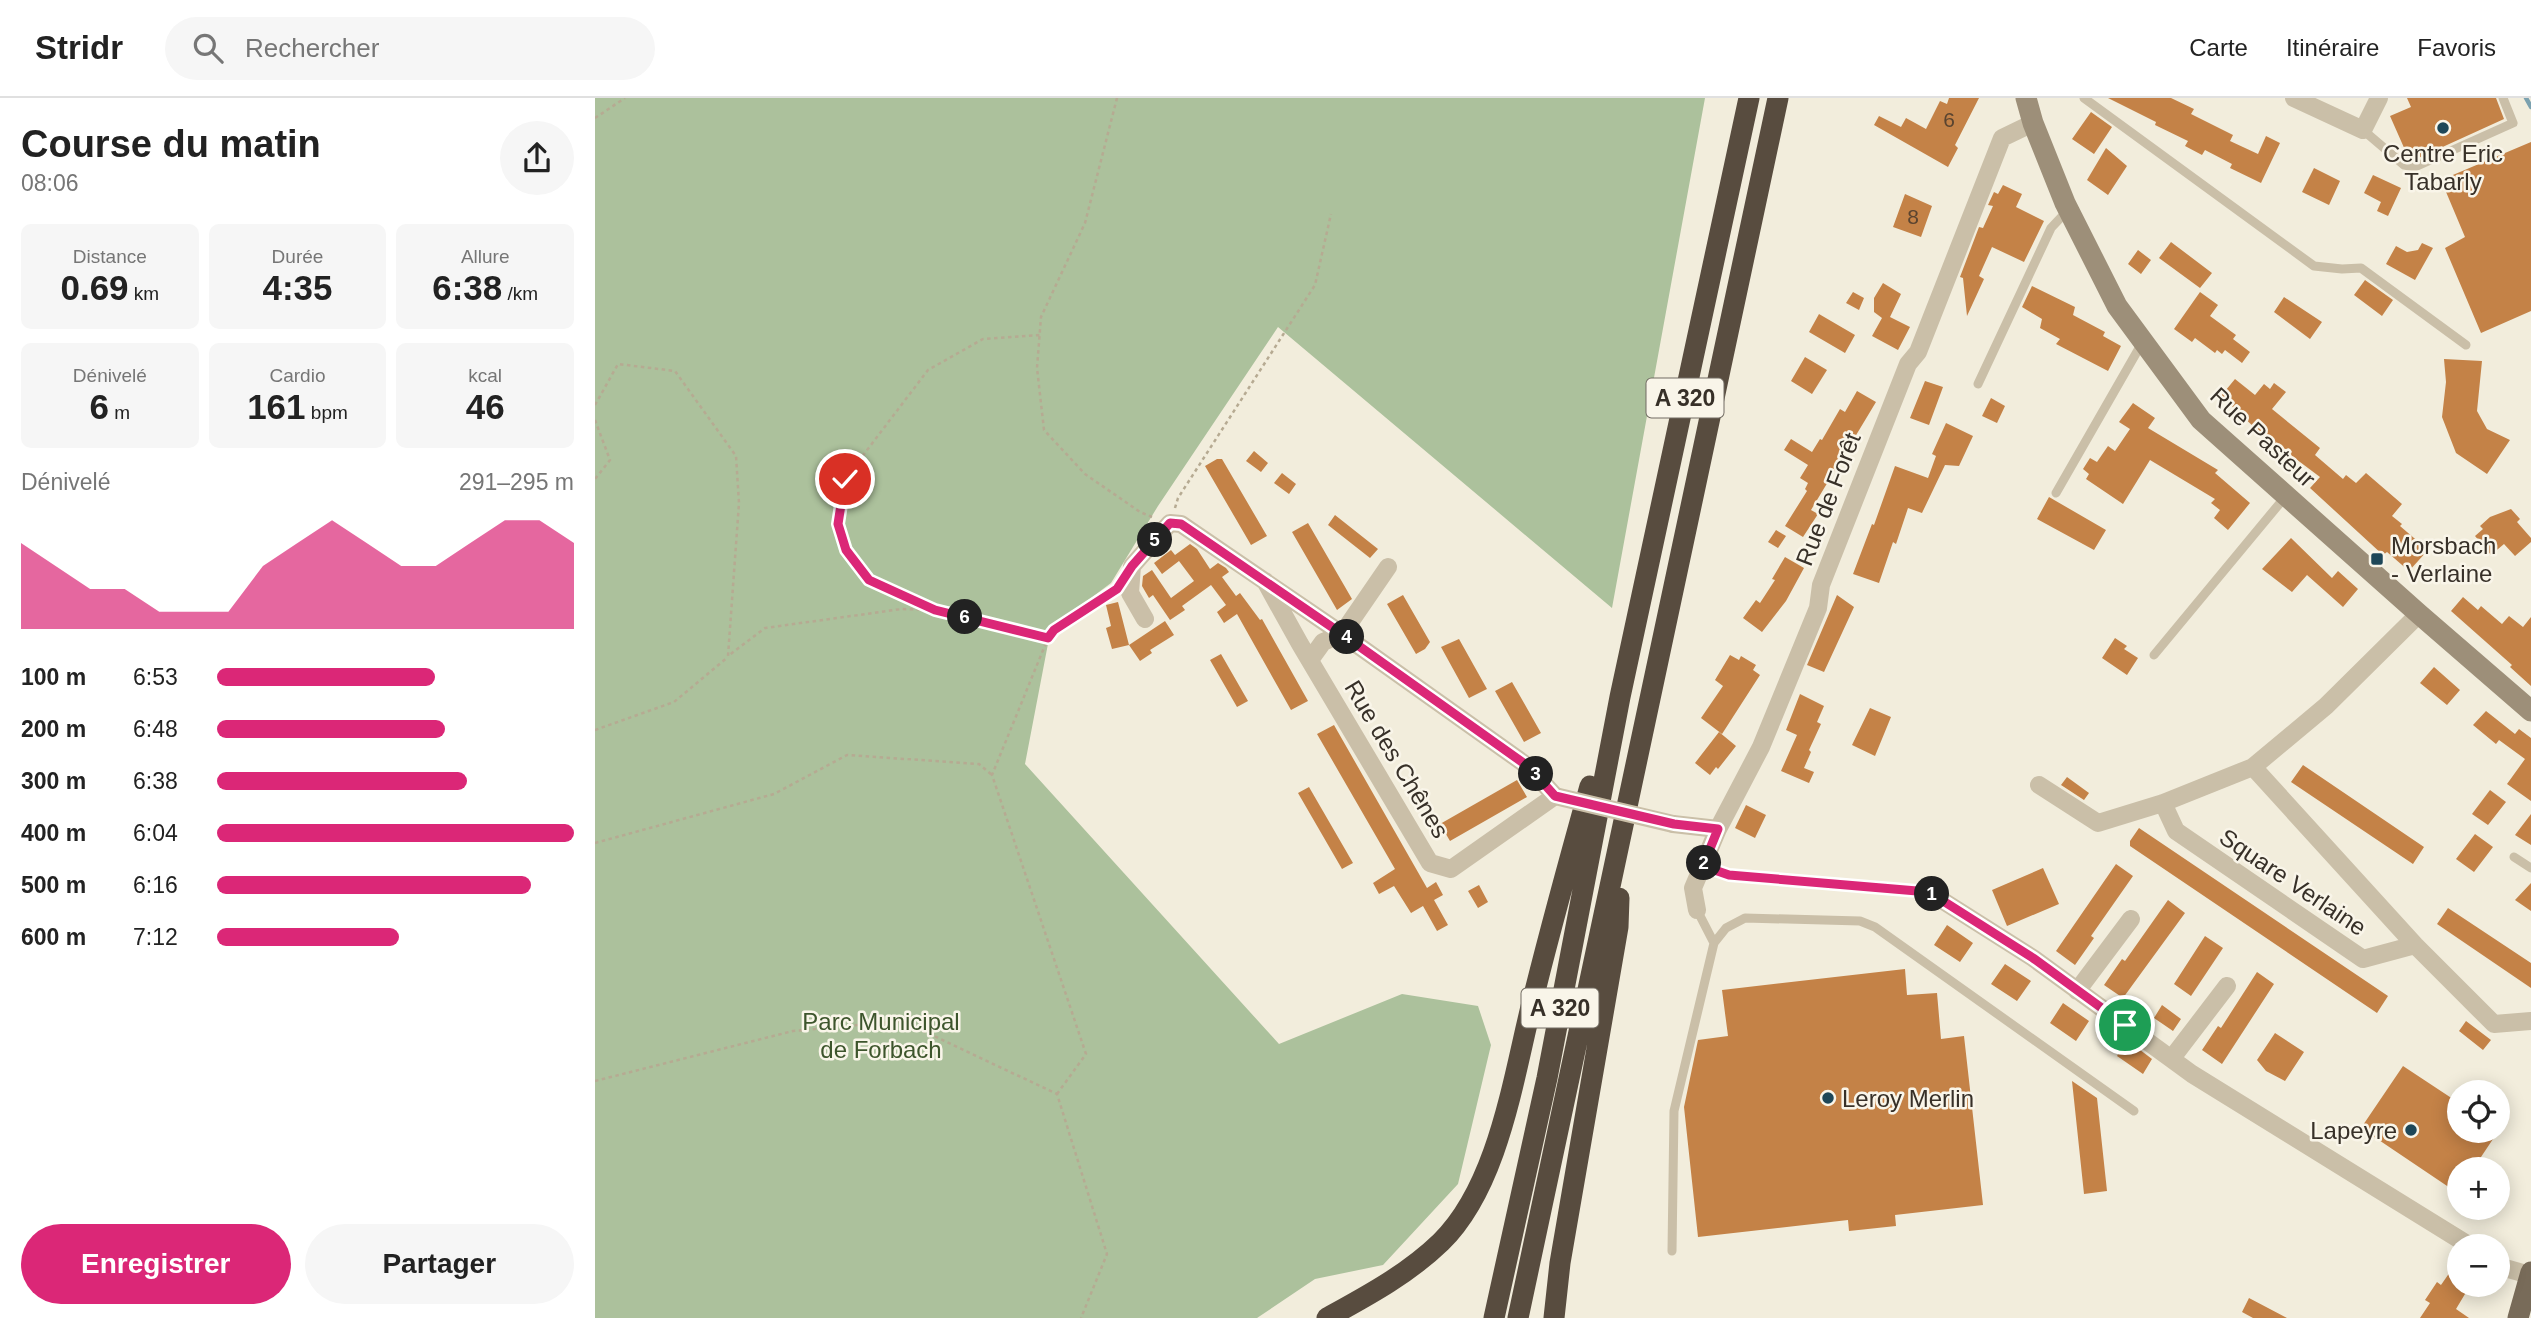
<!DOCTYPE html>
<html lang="fr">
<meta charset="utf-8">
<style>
:root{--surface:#fff;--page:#f6f6f6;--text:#222;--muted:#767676;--line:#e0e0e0;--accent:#db2777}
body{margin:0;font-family:Arial,sans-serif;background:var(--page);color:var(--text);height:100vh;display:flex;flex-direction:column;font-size:26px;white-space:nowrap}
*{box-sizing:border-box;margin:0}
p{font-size:23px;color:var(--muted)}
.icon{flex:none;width:38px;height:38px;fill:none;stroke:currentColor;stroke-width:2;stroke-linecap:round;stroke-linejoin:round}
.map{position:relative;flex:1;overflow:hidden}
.panel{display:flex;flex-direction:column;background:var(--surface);width:595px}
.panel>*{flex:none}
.buttons{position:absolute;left:1852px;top:982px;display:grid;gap:14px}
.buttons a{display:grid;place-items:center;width:63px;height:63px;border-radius:50%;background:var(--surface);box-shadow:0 4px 18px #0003;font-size:35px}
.pin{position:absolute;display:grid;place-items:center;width:60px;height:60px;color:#fff;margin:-30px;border:4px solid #fff;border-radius:50%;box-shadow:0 2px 7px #0007}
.km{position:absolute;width:35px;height:35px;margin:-18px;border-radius:50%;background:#222;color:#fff;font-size:19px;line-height:35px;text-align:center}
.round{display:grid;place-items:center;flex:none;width:74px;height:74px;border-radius:37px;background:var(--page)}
.overview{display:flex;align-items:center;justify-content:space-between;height:119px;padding:0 21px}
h1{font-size:38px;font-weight:700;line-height:52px}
.metrics{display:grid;grid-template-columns:repeat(3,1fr);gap:10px;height:119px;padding:7px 21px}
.metrics div{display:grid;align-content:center;border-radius:10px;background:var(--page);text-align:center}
.metrics b{font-size:35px;font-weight:700}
.metrics small{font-size:19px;font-weight:400}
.metrics p{font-size:19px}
.chart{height:196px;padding:14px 21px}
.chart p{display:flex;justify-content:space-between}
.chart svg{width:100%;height:126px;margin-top:7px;fill:var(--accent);opacity:.7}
.action{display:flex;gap:14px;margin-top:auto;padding:14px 21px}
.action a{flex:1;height:80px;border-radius:42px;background:var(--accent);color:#fff;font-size:28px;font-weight:700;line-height:80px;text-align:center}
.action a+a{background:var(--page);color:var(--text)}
ul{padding:0 21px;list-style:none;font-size:23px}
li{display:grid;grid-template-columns:112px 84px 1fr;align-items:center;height:52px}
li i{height:18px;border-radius:9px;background:var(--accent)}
header{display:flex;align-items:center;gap:42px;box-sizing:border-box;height:98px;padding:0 35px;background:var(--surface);border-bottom:2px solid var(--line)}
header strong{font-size:33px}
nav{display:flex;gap:38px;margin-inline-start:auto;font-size:24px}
.search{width:490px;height:63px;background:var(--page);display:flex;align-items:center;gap:18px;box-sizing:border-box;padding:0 24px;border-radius:38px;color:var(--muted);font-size:26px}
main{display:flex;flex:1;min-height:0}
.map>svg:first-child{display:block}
</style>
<header>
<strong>Stridr</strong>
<div class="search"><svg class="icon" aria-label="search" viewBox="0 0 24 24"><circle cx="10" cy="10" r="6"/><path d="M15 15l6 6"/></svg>Rechercher</div>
<nav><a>Carte</a><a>Itinéraire</a><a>Favoris</a></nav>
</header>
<main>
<section class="panel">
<div class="overview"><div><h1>Course du matin</h1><p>08:06</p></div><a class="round"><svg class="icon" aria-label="share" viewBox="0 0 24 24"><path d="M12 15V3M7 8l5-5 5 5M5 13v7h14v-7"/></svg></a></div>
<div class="metrics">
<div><p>Distance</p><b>0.69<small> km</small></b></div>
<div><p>Durée</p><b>4:35</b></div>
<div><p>Allure</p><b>6:38<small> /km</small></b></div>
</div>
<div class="metrics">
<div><p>Dénivelé</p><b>6<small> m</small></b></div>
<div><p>Cardio</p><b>161<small> bpm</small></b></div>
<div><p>kcal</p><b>46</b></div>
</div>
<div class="chart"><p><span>Dénivelé</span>291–295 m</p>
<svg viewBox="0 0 160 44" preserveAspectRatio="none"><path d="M0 44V14L10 22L20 30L30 30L40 38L50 38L60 38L70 22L80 14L90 6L100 14L110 22L120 22L130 14L140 6L150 6L160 14V44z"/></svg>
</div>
<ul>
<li><b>100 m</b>6:53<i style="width:61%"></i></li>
<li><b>200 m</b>6:48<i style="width:64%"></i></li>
<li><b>300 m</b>6:38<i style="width:70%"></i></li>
<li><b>400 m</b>6:04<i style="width:100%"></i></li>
<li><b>500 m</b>6:16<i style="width:88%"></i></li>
<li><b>600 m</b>7:12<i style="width:51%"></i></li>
</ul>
<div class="action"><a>Enregistrer</a><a>Partager</a></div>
</section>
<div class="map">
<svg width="1936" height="1220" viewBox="0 0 1936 1220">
<rect width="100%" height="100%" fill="#f2eddc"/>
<path fill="#acc19c" d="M0 0H1110L1017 510 683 229 563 408 516 485 456 530 430 666 684 946 807 896 883 908 896 947 863 1086 788 1167 720 1181 662 1220H0Z"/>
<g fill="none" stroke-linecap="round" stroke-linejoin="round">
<path stroke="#7ba1af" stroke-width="4.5" d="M1931 0 1936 9"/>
</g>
<path fill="#c48247" d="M1354 0H1384L1360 47 1363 50 1353 69 1279 27 1284 18 1306 29 1311 20 1331 31 1345 3 1352 6Z
M1513 0H1576L1599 11 1596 16 1638 37 1635 43 1663 56 1671 38 1685 45 1666 85 1635 70 1637 66 1610 52 1607 57 1590 48 1593 43 1560 27 1561 24Z
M1812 0H1901L1909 21 1819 62 1814 61 1795 18 1816 9Z
M1496 14 1517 29 1499 56 1477 41Z
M1936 44V213L1886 235 1850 150 1870 139 1846 82Z
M1511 50 1532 68 1513 97 1492 82Z
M1719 70 1745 83 1734 107 1707 94Z
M1778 77 1806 90 1793 118 1782 113 1786 104 1769 95Z
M1408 87 1427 96 1421 109 1449 123 1429 164 1397 149 1384 178 1389 181 1372 218 1368 180 1365 179 1384 129 1388 130 1398 108 1393 107 1399 94 1403 96Z
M1310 96 1337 108 1326 139 1298 129Z
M1576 144 1617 175 1605 190 1564 160Z
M1827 145 1838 150 1820 182 1791 166 1801 148 1812 154 1823 152Z
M1543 152 1556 162 1546 176 1533 166Z
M1770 182 1798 202 1787 218 1759 197Z
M1288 185 1306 196 1295 219 1315 229 1303 252 1277 238 1287 220 1279 214V200Z
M1437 188 1480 209 1478 217 1510 234 1508 238 1526 248 1513 273 1461 246 1465 241 1445 230 1447 221 1427 209Z
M1258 194 1269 200 1264 212 1251 205Z
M1605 194 1623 207 1615 218 1641 237 1638 241 1655 254 1647 265 1630 252 1627 256 1622 252 1620 255 1600 240 1597 244 1579 231Z
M1689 199 1727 224 1715 241 1679 214Z
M1224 216 1260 237 1250 255 1214 234Z
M1210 259 1232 272 1217 296 1196 283Z
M1849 261 1887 263 1882 313 1892 331 1915 342 1892 376 1861 355 1847 319 1851 284Z
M1640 281 1660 297 1669 286 1675 291 1679 285 1691 294 1677 311 1725 350 1720 357 1748 381 1751 377 1761 385 1771 375 1807 406 1797 418 1807 426 1805 428 1833 452 1814 473 1792 454 1788 457 1715 390 1725 379 1661 331 1626 298Z
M1330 283 1348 289 1334 327 1315 320Z
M1262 293 1281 304 1216 412 1223 416 1208 439 1190 428 1212 393 1210 391 1213 385 1205 380 1213 367 1189 352 1196 341 1217 354 1225 341 1227 342 1245 311 1250 314Z
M1396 300 1410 308 1402 325 1387 318Z
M1538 305 1560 320 1553 330 1623 372 1620 375 1655 405 1633 432 1619 420 1625 412 1616 405 1620 401 1555 362 1528 406 1491 381 1494 376 1488 371 1495 360 1502 364 1513 348 1520 353 1535 331 1524 324Z
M1351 325 1378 338 1364 368 1350 367 1327 415 1313 410 1301 446 1298 444 1284 485 1258 476 1277 426 1279 427 1300 368 1333 380 1341 358 1337 356Z
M659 353 673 365 666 374 651 363Z
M622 361H627L672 438 656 447 610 368Z
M687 375 701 386 694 396 679 385Z
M1454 399 1511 432 1499 452 1442 421Z
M1916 411 1925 421 1922 424 1936 440V444L1920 458 1909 446 1896 457 1880 438 1888 431 1885 428 1895 419Z
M740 417 783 451 775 460 733 427Z
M713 425 757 501 742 512 697 434Z
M1181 432 1191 438 1183 450 1173 444Z
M1696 440 1737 480 1743 473 1763 491 1748 509 1712 477 1697 494 1667 471Z
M595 446 602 451 615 471 623 465 631 470 634 474 627 479 641 498 645 495 665 522 667 521 713 603 696 612 642 516 629 525 622 514 631 507 616 487 587 508 590 512 575 522 558 497 554 500 547 488 548 478 557 472 576 500 599 483 584 463 567 476 559 465 576 452 580 457Z
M1190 459 1209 470 1191 503 1167 534 1148 520 1161 502 1165 505 1180 482 1177 481Z
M808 497 835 544 830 551 821 556 792 506Z
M1242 497 1259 509 1229 574 1212 567Z
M1868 499 1883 512 1886 508 1907 526 1914 518 1928 529 1936 519V588L1915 569 1917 567 1856 513Z
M523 504 534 547 517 551 511 530 516 528 511 507Z
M570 523 579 537 555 552 557 555 545 563 534 547Z
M1520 540 1532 548 1529 551 1543 560 1532 577 1507 560Z
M864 541 892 591 874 600 846 549Z
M626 556 653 603 642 609 615 562Z
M1135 557 1144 562 1146 558 1161 567 1158 572 1165 577 1127 636 1106 620 1128 588 1120 582Z
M1839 569 1865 592 1852 607 1825 585Z
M917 584 946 635 929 644 900 593Z
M1205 596 1229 608 1222 624 1226 626 1214 652 1216 654 1209 670 1219 674 1214 685 1186 673 1202 637 1191 632Z
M1275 610 1296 619 1280 658 1257 647Z
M1891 613 1920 636 1924 631 1936 640V703L1912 686 1930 661 1904 642 1901 646 1878 627Z
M739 627 832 790 841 784 848 797 839 802 853 827 842 833 828 808 816 815 799 788 784 796 778 785 800 771 722 636Z
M1124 634 1141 648 1123 671 1121 669 1115 677 1100 665Z
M1708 667 1829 749 1818 766 1696 684Z
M1472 679 1494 695 1489 702 1466 687Z
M922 682 932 699 855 743 845 726Z
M714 689 758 765 747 771 703 695Z
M1895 692 1911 704 1893 727 1877 716Z
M1151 707 1171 717 1160 740 1140 730Z
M1936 716V747L1920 737Z
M1544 730 1793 898 1782 915 1535 748V743Z
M1880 736 1898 749 1879 774 1861 761Z
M1521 766 1538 778 1496 838 1499 840 1480 867 1461 853Z
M1448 770 1464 806 1412 828 1397 792Z
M1936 785V813L1920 802Z
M884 787 893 804 883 810 873 793Z
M1573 802 1590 815 1528 900 1509 887 1527 861 1530 863Z
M1853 810 1936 865V890L1842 826Z
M1352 827 1378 845 1365 864 1339 847Z
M1610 838 1628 850 1596 898 1579 886Z
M1410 866 1436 883 1422 903 1396 886Z
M1310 871 1312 897 1342 895 1346 941 1369 938 1388 1107 1300 1117 1301 1128 1254 1133 1253 1122 1103 1139 1089 1009 1103 942 1133 938 1127 892Z
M1662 874 1679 886 1627 966 1607 952 1623 928 1626 930Z
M1468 905 1494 923 1481 943 1455 925Z
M1567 907 1586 921 1578 933 1559 920Z
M1871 923 1896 942 1888 952 1864 933Z
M1680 935 1709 954 1690 983 1671 973 1662 962Z
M1532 942 1557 961 1548 976 1522 958Z
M1808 968 1864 1005V1032H1904L1878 1071H1864V1096L1766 1030Z
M1477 983 1502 1000 1512 1093 1489 1096Z
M1864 1161V1186H1876L1861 1211 1874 1220H1825L1835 1205 1830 1202 1842 1184 1846 1187Z
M1654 1200 1692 1220H1658L1647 1214Z"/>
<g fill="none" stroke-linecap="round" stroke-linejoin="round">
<path stroke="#b6aa92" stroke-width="2.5" stroke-dasharray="3.5 3.5" stroke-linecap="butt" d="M522 0 490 125 446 219 442 270 449 332 490 376 545 414 557 419
M0 20 30 0
M0 307 23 266 80 273 141 358 144 405 133 558 170 530 307 511 340 512 453 540
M0 322 15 362 0 381
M580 410 583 400 720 187 736 116
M338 511 274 482 251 452 243 426 250 381 333 272 388 241 445 237
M0 632 79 604 133 559
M0 745 179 696 252 657 384 666 397 677
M1124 773 1134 777 1319 793
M0 983 198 933 307 923 462 996 512 1156 486 1220
M462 996 491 956 397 677 453 540 459 532 519 493"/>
<path stroke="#cabfa8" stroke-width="9" d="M1489 0 1719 168 1747 171 1766 170 1871 247
M1768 32 1809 67 1820 69 1918 25 1908 0
M1383 286 1456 130 1472 113
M1461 395 1547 245
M1559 557 1690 399
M1919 759 1936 770
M1102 812 1119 845
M1077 1153 1079 1013 1119 845 1131 830 1150 820 1265 823 1280 829 1539 1013"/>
<path stroke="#cabfa8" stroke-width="18" d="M1699 0 1768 32 1784 0
M550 521 535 495 537 468 575 425 586 426 747 536 934 669 960 698 856 771 835 765 705 546 670 483
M715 562 728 544 747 536 793 469
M1658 669 1820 847 1899 926 1936 923
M1444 687 1503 725 1568 705 1658 669 1731 608 1824 516
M1568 705 1581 733 1768 861 1820 847
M1078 726 1123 731
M1334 794 1438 860 1597 976 1875 1148
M1102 812 1098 790 1123 731 1166 649 1223 510 1226 487 1313 266 1323 254 1407 40 1438 25
M1482 893 1536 821
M1577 960 1632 888
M1902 1165 1910 1170 1935 1177"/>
<path stroke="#9d8f79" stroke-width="21" d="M1431 0 1438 25 1470 105 1522 208 1606 322 1824 516 1936 613"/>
<path stroke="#786b59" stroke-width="21" d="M1923 1220 1936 1174"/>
<path stroke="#584c3f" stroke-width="21" d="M732 1220C772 1198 813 1176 846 1144 906 1085 919 972 940 893 957 825 976 756 995 688
M899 1220 952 980 1025 599 1154 0
M923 1220 1183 0
M959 1220 965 1165 1023 829 1024 800"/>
<path stroke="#cabfa8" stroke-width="18" d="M960 698 1078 726"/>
</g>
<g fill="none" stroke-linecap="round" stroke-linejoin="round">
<defs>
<path id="route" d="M250 381 243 426 251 452 274 482 340 512 453 540 459 532 522 491 537 468 575 425 586 426 747 536 934 669 960 698 1079 726 1123 731 1108 768 1134 777 1334 794 1438 860 1530 927"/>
</defs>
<use href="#route" stroke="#fff" stroke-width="14"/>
<use href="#route" stroke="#db2777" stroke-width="9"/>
</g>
<g fill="#1e4758" stroke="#f9f5e9" stroke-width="2.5">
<circle cx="1848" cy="30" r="7"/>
<rect x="1775" y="454" width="14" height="14" rx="3.5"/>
<circle cx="1233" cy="1000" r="7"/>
<circle cx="1816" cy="1032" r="7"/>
</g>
<g text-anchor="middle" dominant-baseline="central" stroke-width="5" stroke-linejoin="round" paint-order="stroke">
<g font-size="21" fill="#5a4430">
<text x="1354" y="21">6</text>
<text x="1318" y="118">8</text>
</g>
<g fill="#f9f5e9" stroke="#716b62" stroke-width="2">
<rect x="1051.5" y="280.5" width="77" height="39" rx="5"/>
<rect x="926.5" y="890.5" width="77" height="39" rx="5"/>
</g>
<g font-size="23" font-weight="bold" fill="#373028">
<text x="1090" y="300">A 320</text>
<text x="965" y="910">A 320</text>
</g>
<g font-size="24" fill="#373028" stroke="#f9f5e9" text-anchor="start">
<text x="1848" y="55" text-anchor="middle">Centre Eric<tspan x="1848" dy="28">Tabarly</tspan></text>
<text x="1796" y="447">Morsbach<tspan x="1796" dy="28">- Verlaine</tspan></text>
<text x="1247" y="1000">Leroy Merlin</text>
<text x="1802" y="1032" text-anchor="end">Lapeyre</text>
</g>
<g font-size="24" fill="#373028" stroke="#f9f5e9">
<text transform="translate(1668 339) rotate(43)">Rue Pasteur</text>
<text transform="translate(1233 401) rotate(-69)">Rue de Forêt</text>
<text transform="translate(802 661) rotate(59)">Rue des Chênes</text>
<text transform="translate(1698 784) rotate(34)">Square Verlaine</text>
</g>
<g font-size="24" fill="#3d552c" stroke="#f9f5e9">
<text x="286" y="923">Parc Municipal<tspan x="286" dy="28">de Forbach</tspan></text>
</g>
</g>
</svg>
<div class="buttons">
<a><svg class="icon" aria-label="locate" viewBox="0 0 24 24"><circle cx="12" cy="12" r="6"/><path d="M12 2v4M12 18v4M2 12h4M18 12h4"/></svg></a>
<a>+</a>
<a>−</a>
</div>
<div class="pin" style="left:1530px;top:927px;background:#1e9e55"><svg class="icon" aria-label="arrive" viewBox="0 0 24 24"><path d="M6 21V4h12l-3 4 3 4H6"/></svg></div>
<div class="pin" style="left:250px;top:381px;background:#d93025"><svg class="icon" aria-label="check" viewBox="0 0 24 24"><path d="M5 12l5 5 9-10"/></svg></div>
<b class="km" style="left:1337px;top:796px">1</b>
<b class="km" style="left:1109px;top:765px">2</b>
<b class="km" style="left:941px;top:676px">3</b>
<b class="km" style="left:752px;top:539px">4</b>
<b class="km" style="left:560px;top:442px">5</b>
<b class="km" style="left:370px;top:519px">6</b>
</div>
</main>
